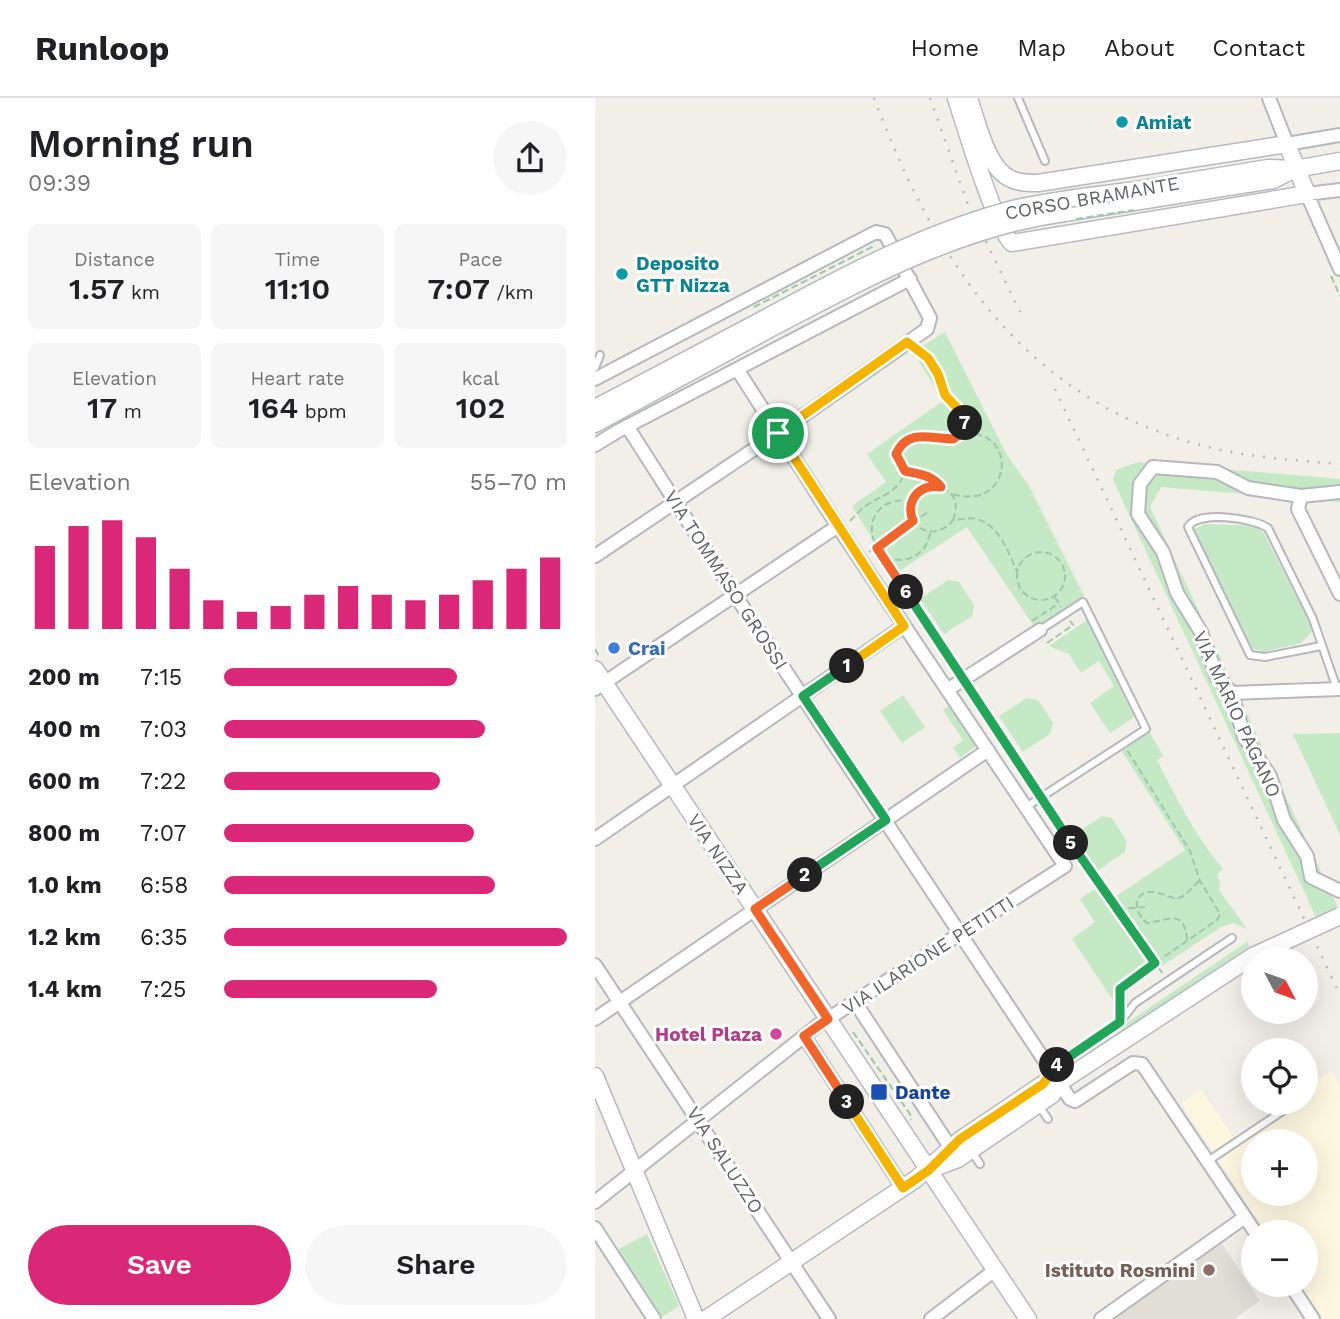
<!DOCTYPE html>
<meta charset="utf-8">
<style>
:root{--surface:#fff;--page:#f6f6f6;--text:#202124;--muted:#757577;--line:#e0e0e0;--accent:#db2777}
body{margin:0;font-family:"Work Sans",sans-serif;background:var(--page);color:var(--text);height:100vh;display:flex;flex-direction:column;font-size:26px;white-space:nowrap}
*{box-sizing:border-box;margin:0}
p{font-size:23px;color:var(--muted)}
.icon{flex:none;width:38px;height:38px;fill:none;stroke:currentColor;stroke-width:2;stroke-linecap:round;stroke-linejoin:round}
.map{position:relative;flex:1;overflow:hidden}
.side{display:flex;flex-direction:column;background:var(--surface);width:595px}
.side>*{flex:none}
.needle{width:46px;rotate:131deg}
.fabs{position:absolute;left:646px;top:849px;display:grid;gap:14px}
.fabs a{display:grid;place-items:center;width:77px;height:77px;border-radius:50%;background:var(--surface);box-shadow:0 7px 28px #0002;font-size:35px}
.pin{position:absolute;display:grid;place-items:center;width:60px;height:60px;color:#fff;margin:-30px;border:4px solid #fff;border-radius:50%;box-shadow:0 2px 7px #0007}
.km{position:absolute;width:35px;height:35px;margin:-18px;border-radius:50%;background:#222;color:#fff;font-size:19px;line-height:35px;text-align:center}
.round{display:grid;place-items:center;flex:none;width:74px;height:74px;border-radius:37px;background:var(--page)}
.summary{display:flex;align-items:center;justify-content:space-between;height:119px;padding:0 28px}
h1{font-size:38px;font-weight:600;line-height:52px}
.figures{display:grid;grid-template-columns:repeat(3,1fr);gap:10px;height:119px;padding:7px 28px}
.figures div{display:grid;align-content:center;border-radius:10px;background:var(--page);text-align:center}
.figures b{font-size:30px;font-weight:600}
.figures small{font-size:19px;font-weight:400}
.figures p{font-size:19px}
.chart{height:196px;padding:14px 28px}
.chart p{display:flex;justify-content:space-between}
.chart svg{width:100%;height:126px;margin-top:7px;stroke:var(--accent);stroke-width:6}
.button{display:flex;gap:14px;margin-top:auto;padding:14px 28px}
.button a{flex:1;height:80px;border-radius:42px;background:var(--accent);color:#fff;font-size:28px;font-weight:600;line-height:80px;text-align:center}
.button a+a{background:var(--page);color:var(--text)}
ul{padding:0 28px;list-style:none;font-size:23px}
li{display:grid;grid-template-columns:112px 84px 1fr;align-items:center;height:52px}
li i{height:18px;border-radius:9px;background:var(--accent)}
header{display:flex;align-items:center;gap:42px;box-sizing:border-box;height:98px;padding:0 35px;background:var(--surface);border-bottom:2px solid var(--line)}
header strong{font-size:33px}
nav{display:flex;gap:38px;margin-inline-start:auto;font-size:24px}
main{display:flex;flex:1;min-height:0}
.map>svg:first-child{display:block}
</style>
<header>
<strong>Runloop</strong>
<nav><a>Home</a><a>Map</a><a>About</a><a>Contact</a></nav>
</header>
<main>
<section class="side">
<div class="summary"><div><h1>Morning run</h1><p>09:39</p></div><a class="round"><svg class="icon" aria-label="share" viewBox="0 0 24 24"><path d="M12 15V3M7 8l5-5 5 5M5 13v7h14v-7"/></svg></a></div>
<div class="figures">
<div><p>Distance</p><b>1.57<small> km</small></b></div>
<div><p>Time</p><b>11:10</b></div>
<div><p>Pace</p><b>7:07<small> /km</small></b></div>
</div>
<div class="figures">
<div><p>Elevation</p><b>17<small> m</small></b></div>
<div><p>Heart rate</p><b>164<small> bpm</small></b></div>
<div><p>kcal</p><b>102</b></div>
</div>
<div class="chart"><p><span>Elevation</span>55–70 m</p>
<svg viewBox="0 0 160 44" preserveAspectRatio="none"><path d="M5 44V15M15 44V8M25 44V6M35 44V12M45 44V23M55 44V34M65 44V38M75 44V36M85 44V32M95 44V29M105 44V32M115 44V34M125 44V32M135 44V27M145 44V23M155 44V19"/></svg>
</div>
<ul>
<li><b>200 m</b>7:15<i style="width:68%"></i></li>
<li><b>400 m</b>7:03<i style="width:76%"></i></li>
<li><b>600 m</b>7:22<i style="width:63%"></i></li>
<li><b>800 m</b>7:07<i style="width:73%"></i></li>
<li><b>1.0 km</b>6:58<i style="width:79%"></i></li>
<li><b>1.2 km</b>6:35<i style="width:100%"></i></li>
<li><b>1.4 km</b>7:25<i style="width:62%"></i></li>
</ul>
<div class="button"><a>Save</a><a>Share</a></div>
</section>
<div class="map">
<svg width="745" height="1221" viewBox="0 0 745 1221">
<rect width="100%" height="100%" fill="#f1efe8"/>
<path fill="#fef7e0" fill-rule="evenodd" d="M737 972 745 989V1221H728L705 1187 710 1186V1134H671L586 1005 606 992 638 1039 689 1005 710 1004 711 990ZM658 1043H710V1096H658Z"/>
<path fill="#e1ded6" d="M625 1143 665 1203 639 1221H514Z"/>
<path fill="#c5e8c5" d="M350 234 412 357 434 388 489 498 441 531 372 429 301 475 288 458 257 408 291 384 272 356 348 303 318 254Z
M543 364 745 381V404L566 389 555 409 743 810 721 819 518 382 521 372Z
M610 426 662 428 668 434 718 532 706 545 668 554 657 550 598 432Z
M353 482 364 484 379 507 377 518 349 536 325 501Z
M492 522 539 619 515 635 495 605 519 588 504 563 486 575 474 556 454 548Z
M308 597 330 629 307 645 285 613Z
M432 600 443 602 458 625 455 636 428 654 404 618Z
M354 608 381 648 365 660 358 650 368 642 348 612Z
M554 633 568 658 562 662C581 700 601 739 628 771L622 776 625 784 624 792 652 831 638 825 626 829 529 893 533 899 524 911 477 841 500 824 485 801 504 788 514 803 590 752 526 652Z
M745 635V737L698 636Z
M507 718 517 720 532 744 530 754 499 775 475 739 478 737 494 760 479 737Z
M652 844 655 848 473 970 471 966Z
M52 1136 84 1208 67 1219 22 1152Z"/>
<g fill="none" stroke-linecap="round" stroke-linejoin="round">
<defs>
<path id="lane" d="M423 0 450 63
M0 270 5 257
M726 548 670 559 655 557 593 429C603 412 658 420 673 430L718 521 742 591
M431 709 551 631 488 504 445 532
M456 974 466 964 525 924 540 905 637 840
M710 998 713 996
M444 1008 453 1021
M377 1054 385 1066
M613 1063 701 1004"/>
<path id="street" d="M674 0 692 46 745 37
M745 92 712 96 745 171
M0 281 281 134 290 136 335 220 332 231 192 329 0 458
M32 328 140 497 475 1001 480 1003 538 965 547 966 660 1134
M0 347 23 333 315 181
M745 394 706 398 653 390 622 374 558 369 545 386 543 416 568 454 582 495 606 534 622 579 637 595 649 639 675 678 689 722 712 758 716 779 745 793
M706 398 703 411 745 496
M0 591 243 428
M352 592 445 532
M637 595 745 591
M0 741 309 528
M0 867 234 1221
M260 904 359 1055
M0 921 393 652
M209 938 308 1090
M0 1104 222 928 470 768 246 433 142 271
M0 1130 59 1221
M695 1186 718 1221
M336 1221 400 1172
M506 1221 650 1119"/>
<path id="secondary" d="M361 0C369 25 402 134 417 145L712 96 692 46 443 85C434 85 425 85 416 81 392 71 382 23 374 0
M534 93 673 70 700 71 745 63
M469 115 678 82 700 71
M0 310 163 224
M0 326 171 233
M0 571 433 1221
M0 978 101 1221
M339 1070 363 1061 457 997 464 985 658 858
M111 1221 321 1081 365 1042 448 986 464 985"/>
</defs>
<use href="#lane" stroke="#b5b8bc" stroke-width="10"/>
<use href="#street" stroke="#b5b8bc" stroke-width="16"/>
<use href="#secondary" stroke="#b6babf" stroke-width="19"/>
<path stroke="#9cc7a9" stroke-width="2" stroke-dasharray="7 3.5" stroke-linecap="butt" d="M736 178 745 198
M310 373C323 376 337 377 345 388
M358 396C416 414 426 332 368 335
M317 403C291 399 272 414 278 441L362 572
M358 422C376 374 298 383 318 421 327 439 348 436 358 422 366 422 374 419 381 421 404 426 413 454 422 473
M255 423C260 418 266 411 272 407 289 396 304 394 310 373L301 356C313 330 336 341 358 341 384 322 360 313 350 297 346 291 346 282 343 276 338 266 330 258 321 251
M422 478a24 24 0 1 1 48 0a24 24 0 1 1-48 0Z
M274 454 333 414
M290 459C311 467 331 458 335 435
M460 499 466 509
M437 523 463 506
M452 545 478 527 475 523
M0 551 4 558
M375 591 441 692
M450 705 521 811 568 876
M523 811 550 809
M592 842C589 809 573 823 552 825 541 817 535 797 554 794 563 793 573 799 582 801L590 797 604 783
M526 909 524 895 527 888 622 822 625 816 605 783 595 753 532 652
M258 934 315 1016 316 1022"/>
<use href="#lane" stroke="#fff" stroke-width="6"/>
<use href="#street" stroke="#fff" stroke-width="12"/>
<use href="#secondary" stroke="#fff" stroke-width="16"/>
<path stroke="#b6b7b8" stroke-width="2.5" stroke-dasharray="2 9" stroke-linecap="butt" d="M279 0C339 159 424 296 598 345 646 359 696 362 745 366
M335 0 372 104 425 214
M460 291 745 897"/>
<defs>
<path id="secondary-bridge" d="M163 224C244 180 327 135 418 111 455 102 496 98 534 93
M171 233C266 183 362 130 469 115
M658 858 745 818"/>
</defs>
<use href="#secondary-bridge" stroke="#b6babf" stroke-width="19" stroke-linecap="butt"/>
<path stroke="#9cc7a9" stroke-width="2" stroke-dasharray="7 3.5" stroke-linecap="butt" d="M481 121 539 112
M159 209 279 148"/>
<use href="#secondary-bridge" stroke="#fff" stroke-width="16"/>
</g>
<g fill="none" stroke-linecap="round" stroke-linejoin="round">
<defs>
<path id="split-1" d="M183 335 309 528 252 568"/>
<path id="split-2" d="M210 777 291 722 208 598 252 568"/>
<path id="split-3" d="M210 777 160 811 233 921 209 938 252 1004"/>
<path id="split-4" d="M252 1004 308 1090 334 1072 365 1041 448 986 462 967"/>
<path id="split-5" d="M462 967 525 924V891L560 865 476 745"/>
<path id="split-6" d="M311 494 476 745"/>
<path id="split-7" d="M311 494 282 450 318 423C310 403 324 385 346 389 337 377 324 376 310 373L301 356C313 330 336 341 358 341L367 335 370 325"/>
<path id="split-8" d="M183 335 312 244 333 260 343 276 350 297 367 315 370 325"/>
</defs>
<use href="#split-1" stroke="#fff" stroke-width="14"/>
<use href="#split-2" stroke="#fff" stroke-width="14"/>
<use href="#split-3" stroke="#fff" stroke-width="14"/>
<use href="#split-4" stroke="#fff" stroke-width="14"/>
<use href="#split-5" stroke="#fff" stroke-width="14"/>
<use href="#split-6" stroke="#fff" stroke-width="14"/>
<use href="#split-7" stroke="#fff" stroke-width="14"/>
<use href="#split-8" stroke="#fff" stroke-width="14"/>
<use href="#split-1" stroke="#f5b400" stroke-width="9"/>
<use href="#split-2" stroke="#22a559" stroke-width="9"/>
<use href="#split-3" stroke="#f0652b" stroke-width="9"/>
<use href="#split-4" stroke="#f5b400" stroke-width="9"/>
<use href="#split-5" stroke="#22a559" stroke-width="9"/>
<use href="#split-6" stroke="#22a559" stroke-width="9"/>
<use href="#split-7" stroke="#f0652b" stroke-width="9"/>
<use href="#split-8" stroke="#f5b400" stroke-width="9"/>
</g>
<g fill="#0f9aa8" stroke="#fff" stroke-width="2.5">
<circle cx="527" cy="24" r="7"/>
<circle cx="27" cy="176" r="7"/>
</g>
<circle fill="#3f7fe0" stroke="#fff" stroke-width="2.5" cx="19" cy="550" r="7"/>
<circle fill="#d1479c" stroke="#fff" stroke-width="2.5" cx="181" cy="936" r="7"/>
<rect fill="#1a4fb4" stroke="#fff" stroke-width="2.5" x="275" y="985" width="18" height="18" rx="3.5"/>
<circle fill="#8d6e63" stroke="#fff" stroke-width="2.5" cx="614" cy="1172" r="7"/>
<g text-anchor="middle" dominant-baseline="central" stroke-width="6" stroke-linejoin="round" paint-order="stroke">
<g font-size="19" font-weight="bold" fill="#0d838f" stroke="#fff" text-anchor="start">
<text x="541" y="24">Amiat</text>
<text x="41" y="165">Deposito<tspan x="41" dy="22">GTT Nizza</tspan></text>
</g>
<g font-size="19" fill="#5f6368" stroke="#fff">
<text transform="translate(497 100) rotate(-10)">CORSO BRAMANTE</text>
<text transform="translate(131 482) rotate(57)">VIA TOMMASO GROSSI</text>
<text transform="translate(642 616) rotate(65)">VIA MARIO PAGANO</text>
<text transform="translate(123 756) rotate(56)">VIA NIZZA</text>
<text transform="translate(333 857) rotate(-33)">VIA ILARIONE PETITTI</text>
<text transform="translate(130 1062) rotate(57)">VIA SALUZZO</text>
</g>
<g font-size="19" font-weight="bold" fill="#366cbe" stroke="#fff" text-anchor="start">
<text x="33" y="550">Crai</text>
</g>
<g font-size="19" font-weight="bold" fill="#b23c85" stroke="#fff" text-anchor="end">
<text x="167" y="936">Hotel Plaza</text>
</g>
<g font-size="19" font-weight="bold" fill="#164399" stroke="#fff" text-anchor="start">
<text x="300" y="994">Dante</text>
</g>
<g font-size="19" font-weight="bold" fill="#785e54" stroke="#fff" text-anchor="end">
<text x="600" y="1172">Istituto Rosmini</text>
</g>
</g>
</svg>
<div class="fabs">
<a><svg class="needle" viewBox="-14 -14 28 28"><path d="M0-13l5 13h-10z" fill="#e53935"/><path d="M0 13l5-13h-10z" fill="#757577"/></svg></a>
<a><svg class="icon" aria-label="locate" viewBox="0 0 24 24"><circle cx="12" cy="12" r="6"/><path d="M12 2v4M12 18v4M2 12h4M18 12h4"/></svg></a>
<a>+</a>
<a>−</a>
</div>
<div class="pin" style="left:183px;top:335px;background:#1e9e55"><svg class="icon" aria-label="arrive" viewBox="0 0 24 24"><path d="M6 21V4h12l-3 4 3 4H6"/></svg></div>
<b class="km" style="left:252px;top:568px">1</b>
<b class="km" style="left:210px;top:777px">2</b>
<b class="km" style="left:252px;top:1004px">3</b>
<b class="km" style="left:462px;top:967px">4</b>
<b class="km" style="left:476px;top:745px">5</b>
<b class="km" style="left:311px;top:494px">6</b>
<b class="km" style="left:370px;top:325px">7</b>
</div>
</main>
